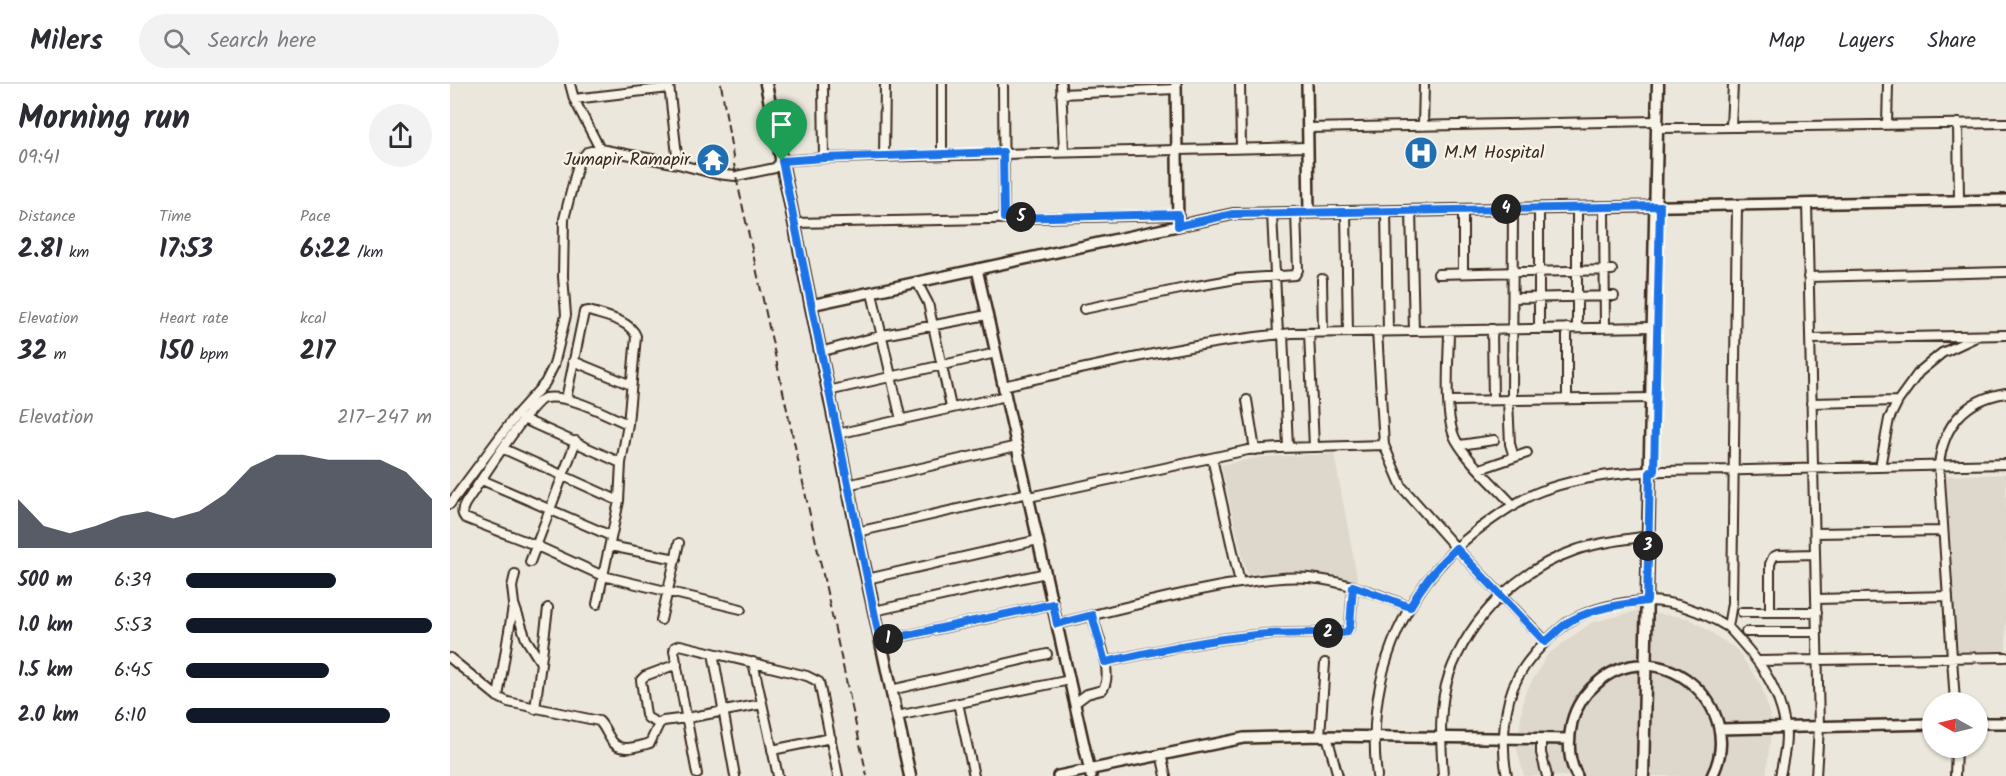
<!DOCTYPE html>
<meta charset="utf-8">
<style>
:root{--surface:#fff;--page:#f2f2f3;--text:#2b2b33;--muted:#7c7c81;--line:#e1e1e2;--accent:#111827}
body{margin:0;font-family:Kalam,sans-serif;background:var(--page);color:var(--text);height:100vh;display:flex;flex-direction:column;font-size:22px;white-space:nowrap}
*{box-sizing:border-box;margin:0}
p{font-size:20px;color:var(--muted)}
.icon{flex:none;width:33px;height:33px;fill:none;stroke:currentColor;stroke-width:2;stroke-linecap:round;stroke-linejoin:round}
.map{position:relative;flex:1;overflow:hidden}
.details{display:flex;flex-direction:column;background:var(--surface);width:450px}
.details>*{flex:none}
.needle{width:39px;rotate:278deg}
.tools{position:absolute;left:1472px;top:608px;display:grid;gap:12px}
.tools a{display:grid;place-items:center;width:66px;height:66px;border-radius:50%;background:var(--surface);box-shadow:0 2px 4px #0004;font-size:30px}
.pin{position:absolute;display:grid;place-items:center;width:51px;height:51px;color:#fff;margin:-62px -26px;border-radius:50% 50% 50% 0;rotate:-45deg;box-shadow:0 0 6px #0007}
.pin .icon{rotate:45deg}
.km{position:absolute;width:30px;height:30px;margin:-15px;border-radius:50%;background:#222;color:#fff;font-size:16px;line-height:30px;text-align:center}
.round{display:grid;place-items:center;flex:none;width:63px;height:63px;border-radius:32px;background:var(--page)}
.summary{display:flex;align-items:center;justify-content:space-between;height:102px;padding:0 18px}
h1{font-size:33px;font-weight:700;line-height:45px}
.metrics{display:grid;grid-template-columns:repeat(3,1fr);gap:9px;height:102px;padding:6px 18px}
.metrics div{display:grid;align-content:center}
.metrics b{font-size:26px;font-weight:700}
.metrics small{font-size:16px;font-weight:400}
.metrics p{font-size:16px}
.chart{height:168px;padding:12px 18px}
.chart p{display:flex;justify-content:space-between}
.chart svg{width:100%;height:108px;margin-top:6px;fill:var(--accent);opacity:.7}
ul{padding:0 18px;list-style:none;font-size:20px}
li{display:grid;grid-template-columns:96px 72px 1fr;align-items:center;height:45px}
li i{height:15px;border-radius:8px;background:var(--accent)}
header{display:flex;align-items:center;gap:36px;box-sizing:border-box;height:84px;padding:0 30px;background:var(--surface);border-bottom:2px solid var(--line)}
header strong{font-size:28px}
nav{display:flex;gap:33px;margin-inline-start:auto;font-size:21px}
.search{width:420px;height:54px;background:var(--page);display:flex;align-items:center;gap:15px;box-sizing:border-box;padding:0 21px;border-radius:33px;color:var(--muted);font-size:22px}
main{display:flex;flex:1;min-height:0}
.map>svg:first-child{display:block}
</style>
<header>
<strong>Milers</strong>
<div class="search"><svg class="icon" aria-label="search" viewBox="0 0 24 24"><circle cx="10" cy="10" r="6"/><path d="M15 15l6 6"/></svg>Search here</div>
<nav><a>Map</a><a>Layers</a><a>Share</a></nav>
</header>
<main>
<section class="details">
<div class="summary"><div><h1>Morning run</h1><p>09:41</p></div><a class="round"><svg class="icon" aria-label="share" viewBox="0 0 24 24"><path d="M12 15V3M7 8l5-5 5 5M5 13v7h14v-7"/></svg></a></div>
<div class="metrics">
<div><p>Distance</p><b>2.81<small> km</small></b></div>
<div><p>Time</p><b>17:53</b></div>
<div><p>Pace</p><b>6:22<small> /km</small></b></div>
</div>
<div class="metrics">
<div><p>Elevation</p><b>32<small> m</small></b></div>
<div><p>Heart rate</p><b>150<small> bpm</small></b></div>
<div><p>kcal</p><b>217</b></div>
</div>
<div class="chart"><p><span>Elevation</span>217–247 m</p>
<svg viewBox="0 0 160 44" preserveAspectRatio="none"><path d="M0 44V24L10 35L20 38L30 35L40 31L50 29L60 32L70 29L80 22L90 11L100 6L110 6L120 8L130 8L140 8L150 13L160 24V44z"/></svg>
</div>
<ul>
<li><b>500 m</b>6:39<i style="width:61%"></i></li>
<li><b>1.0 km</b>5:53<i style="width:100%"></i></li>
<li><b>1.5 km</b>6:45<i style="width:58%"></i></li>
<li><b>2.0 km</b>6:10<i style="width:83%"></i></li>
</ul>
</section>
<div class="map">
<svg width="1556" height="692" viewBox="0 0 1556 692">
<rect width="100%" height="100%" fill="#ece7dc"/>
<filter id="ink" filterUnits="userSpaceOnUse"><feTurbulence type="fractalNoise" baseFrequency=".0167" numOctaves="2"/><feDisplacementMap in="SourceGraphic" scale="12" xChannelSelector="R" yChannelSelector="G"/><feConvolveMatrix kernelMatrix="1 2 1 2 8 2 1 2 1" color-interpolation-filters="sRGB"/></filter>
<g filter="url(#ink)">
<path fill="#ddd7cc" d="M884 370 908 498 852 488 797 491 771 381 811 373Z
M1556 390V567L1508 568 1496 392Z
M1187 527 1239 534 1286 565 1311 601 1322 638 1316 692H1074L1067 666 1074 611 1098 570 1141 539Z"/>
<g fill="none" stroke-linecap="round" stroke-linejoin="round">
<defs>
<path id="minor" d="M120 0 124 15 150 65
M373 0 374 74
M553 0 554 134
M611 0 614 67
M790 0 791 64
M219 1 228 80
M611 10 726 5
M124 15 219 4
M1508 39 1509 116
M1437 40 1438 0
M973 42 974 0
M1281 43 1283 0
M858 44 1207 37
M1212 44 1556 39
M492 71V0
M434 72 435 0
M1357 119 1369 643 1366 692
M1154 123 1155 244
M1013 126V189
M936 127 938 247
M961 127 964 247
M896 128 898 248
M822 130 828 250
M345 139 728 131
M988 190 1162 186
M1358 193 1556 188
M872 195 873 248
M467 198 478 219 501 323
M422 209 451 336
M1063 214 1164 212
M634 225 735 204 786 195 845 191 848 186 846 129
M1127 244V124
M1042 245 1043 316
M1089 245V124
M999 246C999 274 993 332 1006 356 1020 380 1045 401 1064 422
M927 247 934 361 952 403 1006 464 1095 557
M859 249 864 363
M833 250 838 363
M1360 255 1556 251
M370 268 433 251 537 231
M123 277 181 301
M553 302C649 281 745 258 842 249L1203 243
M378 307 546 269
M116 315 134 228 139 227C154 232 180 236 186 252L178 340 171 379
M1117 315V244
M797 316 805 366
M1058 316 1060 360 1064 373
M1062 316 1063 125
M999 317 1201 314
M1361 319 1448 317
M71 334 171 379 169 417 147 520
M178 340C154 330 120 310 95 314 82 316 26 404 15 420 12 426 11 429 15 434L85 461 153 492 291 525
M387 350 556 312
M1010 361 1044 356
M54 365 169 417
M762 374 790 499
M1430 383 1439 335 1448 317 1469 288 1492 269 1524 254
M1030 385 1077 369
M32 396 161 452
M397 401 567 362
M579 413 798 366 830 364 934 361
M0 420 67 330 95 299 104 281 116 231 113 192 114 135 128 80 137 68 150 65 228 80 266 90 286 92 325 84 331 77 374 74 858 63
M407 448 578 409
M1365 449 1493 447
M160 462 226 475
M80 478 126 357
M65 490 62 503 64 520 76 555 91 579 85 625
M417 495 588 456
M1366 515 1498 512
M424 527 596 489
M1292 528H1367
M1320 528V480L1323 473 1327 471 1365 470
M211 536 229 459
M607 540C664 526 720 511 777 501 804 497 832 492 859 494 895 497 927 510 960 523
M1278 543 1282 519 1287 121
M1296 548H1367
M431 557 603 520
M263 569 285 692
M0 574 48 613 58 618 149 637C154 642 156 648 160 654 168 670 186 663 200 659L209 640 213 637 237 634 312 620
M1309 577 1556 573
M303 578 328 692
M655 578C702 568 750 557 797 552 828 548 860 549 891 549L897 547 900 542 903 502
M91 579 98 524
M441 606 597 570
M48 613 63 523
M1505 618 1489 381C1493 342 1515 315 1556 309
M508 619 524 692
M625 619 637 610 652 606C665 592 647 549 642 531
M447 632 620 596
M209 640 198 634 196 631 191 596 195 592 227 580
M870 652 875 579
M877 652 888 692
M1091 655V669L1097 692
M322 666 381 654
M711 670 716 692
M247 690 224 567 225 563 230 561 357 592 369 598 388 692
M927 692C914 589 957 492 1044 434 1058 424 1075 413 1091 407 1157 383 1229 387 1298 386 1384 384 1470 382 1556 380
M993 692C991 659 988 623 999 591 1020 533 1068 486 1126 466 1149 458 1174 456 1198 452
M1057 692C1051 663 1053 620 1068 593 1077 577 1092 560 1106 548 1111 544 1115 540 1120 537 1142 524 1171 518 1195 517 1224 516 1253 528 1278 543 1306 573 1328 599 1335 641 1338 657 1333 676 1330 692
M1505 692 1506 663"/>
<path id="tertiary" d="M726 0 728 142
M857 0 859 129
M527 185 641 692
M361 221 783 130 1556 116
M1527 639H1556
M1269 645 1482 640
M608 692 794 654 870 652 1119 655
M1127 692C1118 676 1118 656 1122 638 1126 623 1134 610 1146 600 1206 545 1299 620 1262 692"/>
<path id="secondary" d="M316 0 407 448 460 692
M1193 692 1208 0"/>
</defs>
<use href="#minor" stroke="#3b2a1e" stroke-width="12"/>
<use href="#tertiary" stroke="#3b2a1e" stroke-width="14"/>
<use href="#secondary" stroke="#3b2a1e" stroke-width="15"/>
<use href="#minor" stroke="#f7f3e8" stroke-width="8"/>
<use href="#tertiary" stroke="#f7f3e8" stroke-width="9"/>
<use href="#secondary" stroke="#f7f3e8" stroke-width="10"/>
<path stroke="#3b2a1e" stroke-width="2" stroke-dasharray="9 4.5" stroke-linecap="butt" d="M271 0 286 92 417 692"/>
</g>
</g>
<g fill="none" stroke-linecap="round" stroke-linejoin="round" filter="url(#ink)">
<defs>
<path id="route" d="M553 68 554 134 728 130V142L783 130 1210 122 1204 388H1200L1197 517C1171 520 1145 524 1122 536 1112 541 1104 551 1095 558L1006 464C988 481 972 501 960 523L903 502 900 542 897 548 891 549C860 549 828 548 797 552 749 557 702 568 655 578L642 531 607 540 603 520 430 557 332 77 374 74Z"/>
</defs>
<use href="#route" stroke="#fff" stroke-width="12"/>
<use href="#route" stroke="#1a73e8" stroke-width="8"/>
</g>
<defs>
<symbol id="hospital-disc" viewBox="-11 -11 22 22"><circle r="9.5" fill="#1f6fb2" stroke="#f7f3e8"/><path d="M-5-5h3v3.5h4V-5h3V5h-3V1.5h-4V5h-3Z" fill="#fff"/></symbol>
<symbol id="temple-disc" viewBox="-11 -11 22 22"><circle r="9.5" fill="#1f6fb2" stroke="#f7f3e8"/><path d="M0-6L5-2H3V0L6.5 2.5H4V6H1.5V3h-3V6H-4V2.5H-6.5L-3 0V-2H-5Z" fill="#fff"/></symbol>
</defs>
<g fill-rule="evenodd">
<use href="#hospital-disc" x="952" y="50" width="38" height="38"/>
<use href="#temple-disc" x="244" y="57" width="38" height="38"/>
</g>
<g text-anchor="middle" dominant-baseline="central" stroke-width="4.5" stroke-linejoin="round" paint-order="stroke">
<g font-size="18" fill="#3b2a1e" stroke="#f7f3e8" text-anchor="start">
<text x="994" y="69">M.M Hospital</text>
<text x="240" y="76" text-anchor="end">Jumapir Ramapir</text>
</g>
</g>
</svg>
<div class="tools">
<a><svg class="needle" viewBox="-14 -14 28 28"><path d="M0-13l5 13h-10z" fill="#e53935"/><path d="M0 13l5-13h-10z" fill="#7c7c81"/></svg></a>
</div>
<div class="pin" style="left:332px;top:77px;background:#1e9e55"><svg class="icon" aria-label="arrive" viewBox="0 0 24 24"><path d="M6 21V4h12l-3 4 3 4H6"/></svg></div>
<b class="km" style="left:438px;top:555px">1</b>
<b class="km" style="left:878px;top:549px">2</b>
<b class="km" style="left:1198px;top:462px">3</b>
<b class="km" style="left:1056px;top:125px">4</b>
<b class="km" style="left:571px;top:133px">5</b>
</div>
</main>
